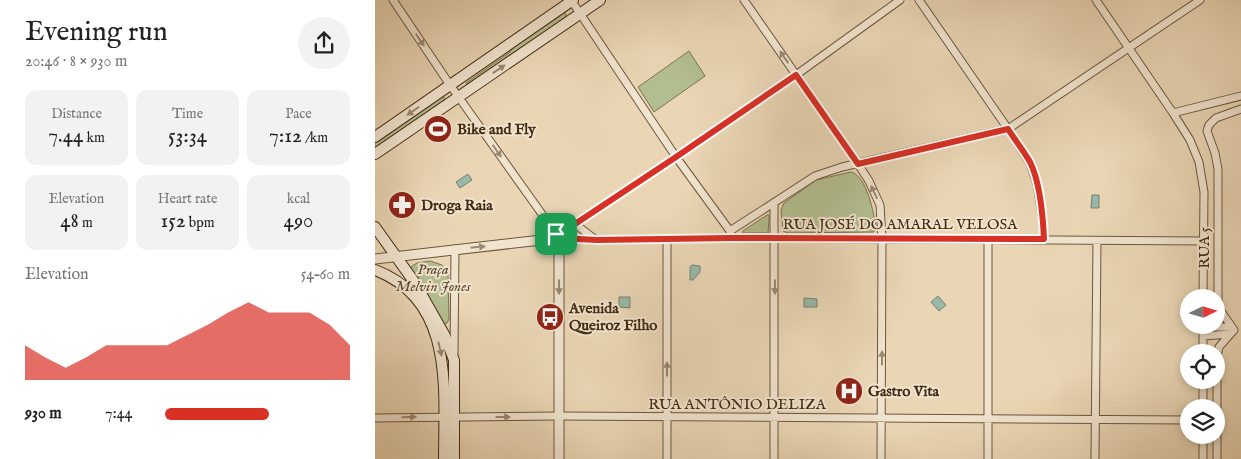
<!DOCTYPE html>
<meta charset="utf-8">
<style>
:root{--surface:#fff;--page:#f2f2f2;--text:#222;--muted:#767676;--accent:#d93025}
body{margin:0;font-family:"IM FELL English",serif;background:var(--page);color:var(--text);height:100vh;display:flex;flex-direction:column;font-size:19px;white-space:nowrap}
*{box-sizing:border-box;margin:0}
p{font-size:16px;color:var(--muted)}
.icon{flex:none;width:28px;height:28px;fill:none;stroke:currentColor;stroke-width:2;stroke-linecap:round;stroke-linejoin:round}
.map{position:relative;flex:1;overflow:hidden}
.panel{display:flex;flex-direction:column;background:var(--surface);width:375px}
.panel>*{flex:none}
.needle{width:32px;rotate:85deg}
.fabs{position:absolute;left:805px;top:289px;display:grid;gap:10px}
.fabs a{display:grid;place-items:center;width:45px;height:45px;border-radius:50%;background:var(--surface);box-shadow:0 2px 8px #0003;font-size:25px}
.pin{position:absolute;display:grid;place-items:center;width:42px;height:42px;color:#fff;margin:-21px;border-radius:10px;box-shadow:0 2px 8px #0006}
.round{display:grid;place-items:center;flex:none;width:52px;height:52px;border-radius:26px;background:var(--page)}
.head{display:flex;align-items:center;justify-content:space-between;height:85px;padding:0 25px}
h1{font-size:28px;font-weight:600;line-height:38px}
.figures{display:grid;grid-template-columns:repeat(3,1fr);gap:8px;height:85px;padding:5px 25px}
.figures div{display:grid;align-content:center;border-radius:12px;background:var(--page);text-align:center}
.figures b{font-size:21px;font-weight:600}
.figures small{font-size:14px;font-weight:400}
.figures p{font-size:14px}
.chart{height:140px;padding:10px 25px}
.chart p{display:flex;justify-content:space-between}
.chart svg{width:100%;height:90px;margin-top:5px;fill:var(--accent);opacity:.7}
ul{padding:0 25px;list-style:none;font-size:16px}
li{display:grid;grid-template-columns:80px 60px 1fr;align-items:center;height:38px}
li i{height:12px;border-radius:6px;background:var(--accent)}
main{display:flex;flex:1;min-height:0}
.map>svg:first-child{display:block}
</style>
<main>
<section class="panel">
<div class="head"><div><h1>Evening run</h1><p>20:46 · 8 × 930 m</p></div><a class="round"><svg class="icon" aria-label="share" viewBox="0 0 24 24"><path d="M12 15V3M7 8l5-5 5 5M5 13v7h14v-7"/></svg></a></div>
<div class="figures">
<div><p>Distance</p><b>7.44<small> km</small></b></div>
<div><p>Time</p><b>53:34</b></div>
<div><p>Pace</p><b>7:12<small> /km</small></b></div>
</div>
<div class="figures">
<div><p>Elevation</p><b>48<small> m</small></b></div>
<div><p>Heart rate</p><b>152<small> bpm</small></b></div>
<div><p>kcal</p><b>490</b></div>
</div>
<div class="chart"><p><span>Elevation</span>54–60 m</p>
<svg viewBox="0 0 160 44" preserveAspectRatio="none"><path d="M0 44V27L10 33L20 38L30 33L40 27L50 27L60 27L70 27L80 22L90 17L100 11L110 6L120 11L130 11L140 11L150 17L160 27V44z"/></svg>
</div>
<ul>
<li><b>930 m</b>7:44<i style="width:56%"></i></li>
</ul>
</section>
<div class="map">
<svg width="866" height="459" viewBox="0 0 866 459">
<rect width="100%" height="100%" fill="#ead6b5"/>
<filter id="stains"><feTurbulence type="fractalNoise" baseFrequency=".004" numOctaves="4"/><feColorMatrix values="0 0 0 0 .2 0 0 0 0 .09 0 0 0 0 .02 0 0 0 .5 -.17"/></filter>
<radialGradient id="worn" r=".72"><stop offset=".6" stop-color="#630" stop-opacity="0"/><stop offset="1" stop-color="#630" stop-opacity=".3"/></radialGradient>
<path fill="#b3be90" stroke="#7b7452" d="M189 12 191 14 190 19 94 86 91 83 135 52 139 46Z
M314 51 330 76 279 112 263 87Z
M66 96 69 97V102L0 149V142Z
M476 172C492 176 499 214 501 228L499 232 412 233 408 231 406 210 409 203 441 180Z
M392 215H394V218L393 233H368V231Z
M55 261 67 265 73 273 74 319 72 323 69 324 36 271 37 266 42 263Z"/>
<path fill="#98b9aa" stroke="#76806e" d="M93 174 97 180 85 188 81 182Z
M717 195H724V208H716Z
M317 265 325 266V272L318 280H315V267Z
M563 296 571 305 564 311 556 302Z
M244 297H255V308L244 307Z
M429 298 442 299V307H429Z"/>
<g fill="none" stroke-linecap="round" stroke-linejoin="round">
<defs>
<path id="minor" d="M18 0 75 85 184 238 222 240 355 238 828 241
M196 0 301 157 355 231
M369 0 483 164 494 181 505 205 507 239 506 459
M544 0 633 129 655 163 662 184 668 221 669 239
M721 0 798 113 815 140 824 162 829 192 828 298
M798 113 866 96
M200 224 221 240
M181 234 200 224 301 157 421 75 525 0
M355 238V231L440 176 467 167 633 129 825 0
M828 327H857
M828 336 855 334
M828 352V325
M79 353 80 249
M828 408V380
M0 418 184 416 814 420
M828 435V459
M292 459V239
M399 459V203
M613 459V240
M720 459 722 241
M842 459V356L844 347 859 330 843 307V169L840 153 832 131 834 125 841 118 866 109"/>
<path id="tertiary" d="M0 259 184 238V459"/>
<path id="secondary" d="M0 137 198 0
M0 154 225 0
M0 227 40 283 70 336 79 360V459
M0 270C80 300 69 390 69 459"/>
</defs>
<use href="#minor" stroke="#6d563c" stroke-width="9"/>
<use href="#tertiary" stroke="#6d563c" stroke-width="11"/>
<use href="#secondary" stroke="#432b14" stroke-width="12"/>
<use href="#minor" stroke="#f1e4cf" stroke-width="7"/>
<use href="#tertiary" stroke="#f1e4cf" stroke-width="9"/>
<use href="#secondary" stroke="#f1e4cf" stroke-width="10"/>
</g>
<defs><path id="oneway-solid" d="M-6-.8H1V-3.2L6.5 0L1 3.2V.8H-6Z" transform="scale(1.25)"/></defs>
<g fill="#9a8872">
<use href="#oneway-solid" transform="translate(45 40) rotate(56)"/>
<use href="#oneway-solid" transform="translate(409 57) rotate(-125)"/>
<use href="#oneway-solid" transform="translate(124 69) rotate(-34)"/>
<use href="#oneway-solid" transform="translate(38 111) rotate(145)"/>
<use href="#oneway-solid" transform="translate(122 151) rotate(55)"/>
<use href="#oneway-solid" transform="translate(499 192) rotate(-115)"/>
<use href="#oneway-solid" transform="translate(103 247) rotate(-6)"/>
<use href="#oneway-solid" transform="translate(184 287) rotate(90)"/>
<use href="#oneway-solid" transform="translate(400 287) rotate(90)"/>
<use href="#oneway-solid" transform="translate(65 349) rotate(77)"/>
<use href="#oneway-solid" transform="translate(507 358) rotate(-90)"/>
<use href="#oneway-solid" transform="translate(292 369) rotate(-90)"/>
<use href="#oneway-solid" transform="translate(34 417) rotate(-1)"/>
<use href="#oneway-solid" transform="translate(128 417)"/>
</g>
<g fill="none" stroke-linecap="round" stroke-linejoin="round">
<defs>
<path id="route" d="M421 75 483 164 633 129C640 140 648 150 655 162 665 182 668 217 669 239L355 238 222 240 184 238 181 234 200 224 301 157Z"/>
</defs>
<use href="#route" stroke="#fff" stroke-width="10"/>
<use href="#route" stroke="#d93025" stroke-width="6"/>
</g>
<defs>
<symbol id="stadium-disc" viewBox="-11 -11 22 22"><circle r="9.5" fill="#8f2418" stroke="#f1e4cf"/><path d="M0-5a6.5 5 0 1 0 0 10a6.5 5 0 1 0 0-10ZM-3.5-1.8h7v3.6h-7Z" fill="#fff"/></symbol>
<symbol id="pharmacy-disc" viewBox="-11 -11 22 22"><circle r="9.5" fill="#8f2418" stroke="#f1e4cf"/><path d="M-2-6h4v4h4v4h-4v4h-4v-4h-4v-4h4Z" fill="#fff"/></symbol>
<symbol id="bus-disc" viewBox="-11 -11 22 22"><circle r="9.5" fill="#8f2418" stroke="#f1e4cf"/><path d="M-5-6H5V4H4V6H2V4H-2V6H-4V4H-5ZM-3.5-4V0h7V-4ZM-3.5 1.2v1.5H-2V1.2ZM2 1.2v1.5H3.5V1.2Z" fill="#fff"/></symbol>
<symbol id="hospital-disc" viewBox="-11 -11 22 22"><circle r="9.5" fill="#8f2418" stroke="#f1e4cf"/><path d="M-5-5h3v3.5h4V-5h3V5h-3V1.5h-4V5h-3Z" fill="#fff"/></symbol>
</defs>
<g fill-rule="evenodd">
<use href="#stadium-disc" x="47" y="113" width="32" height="32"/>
<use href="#pharmacy-disc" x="11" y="189" width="32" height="32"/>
<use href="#bus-disc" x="159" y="301" width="32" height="32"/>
<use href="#hospital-disc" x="458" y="375" width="32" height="32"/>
</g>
<g text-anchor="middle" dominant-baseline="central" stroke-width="4" stroke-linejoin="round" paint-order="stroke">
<g font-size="15" font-weight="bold" fill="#432b14" stroke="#f1e4cf" text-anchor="start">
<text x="82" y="129">Bike and Fly</text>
<text x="46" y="205">Droga Raia</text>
<text x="194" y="308">Avenida<tspan x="194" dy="17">Queiroz Filho</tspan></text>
<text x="493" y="391">Gastro Vita</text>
</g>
<g font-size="15" fill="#432b14" stroke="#f1e4cf">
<text x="525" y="224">RUA JOSÉ DO AMARAL VELOSA</text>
<text transform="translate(829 248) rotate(-90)">RUA 5</text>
<text x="362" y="404">RUA ANTÔNIO DELIZA</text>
</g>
<g font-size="15" font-style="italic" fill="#59482d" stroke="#f1e4cf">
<text x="58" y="269">Praça<tspan x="58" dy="17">Melvin Jones</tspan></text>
</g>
</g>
<rect width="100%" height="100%" filter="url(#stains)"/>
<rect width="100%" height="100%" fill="url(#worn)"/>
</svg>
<div class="fabs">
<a><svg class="needle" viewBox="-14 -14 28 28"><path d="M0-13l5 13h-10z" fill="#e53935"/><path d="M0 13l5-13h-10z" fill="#767676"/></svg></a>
<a><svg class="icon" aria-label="locate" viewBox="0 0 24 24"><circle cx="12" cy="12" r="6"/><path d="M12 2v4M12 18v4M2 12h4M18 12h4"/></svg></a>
<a><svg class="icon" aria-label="layers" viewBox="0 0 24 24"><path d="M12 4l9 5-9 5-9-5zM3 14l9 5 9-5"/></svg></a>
</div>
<div class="pin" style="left:181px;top:234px;background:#1e9e55"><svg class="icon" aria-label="arrive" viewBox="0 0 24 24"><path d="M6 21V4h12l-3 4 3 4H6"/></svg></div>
</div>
</main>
